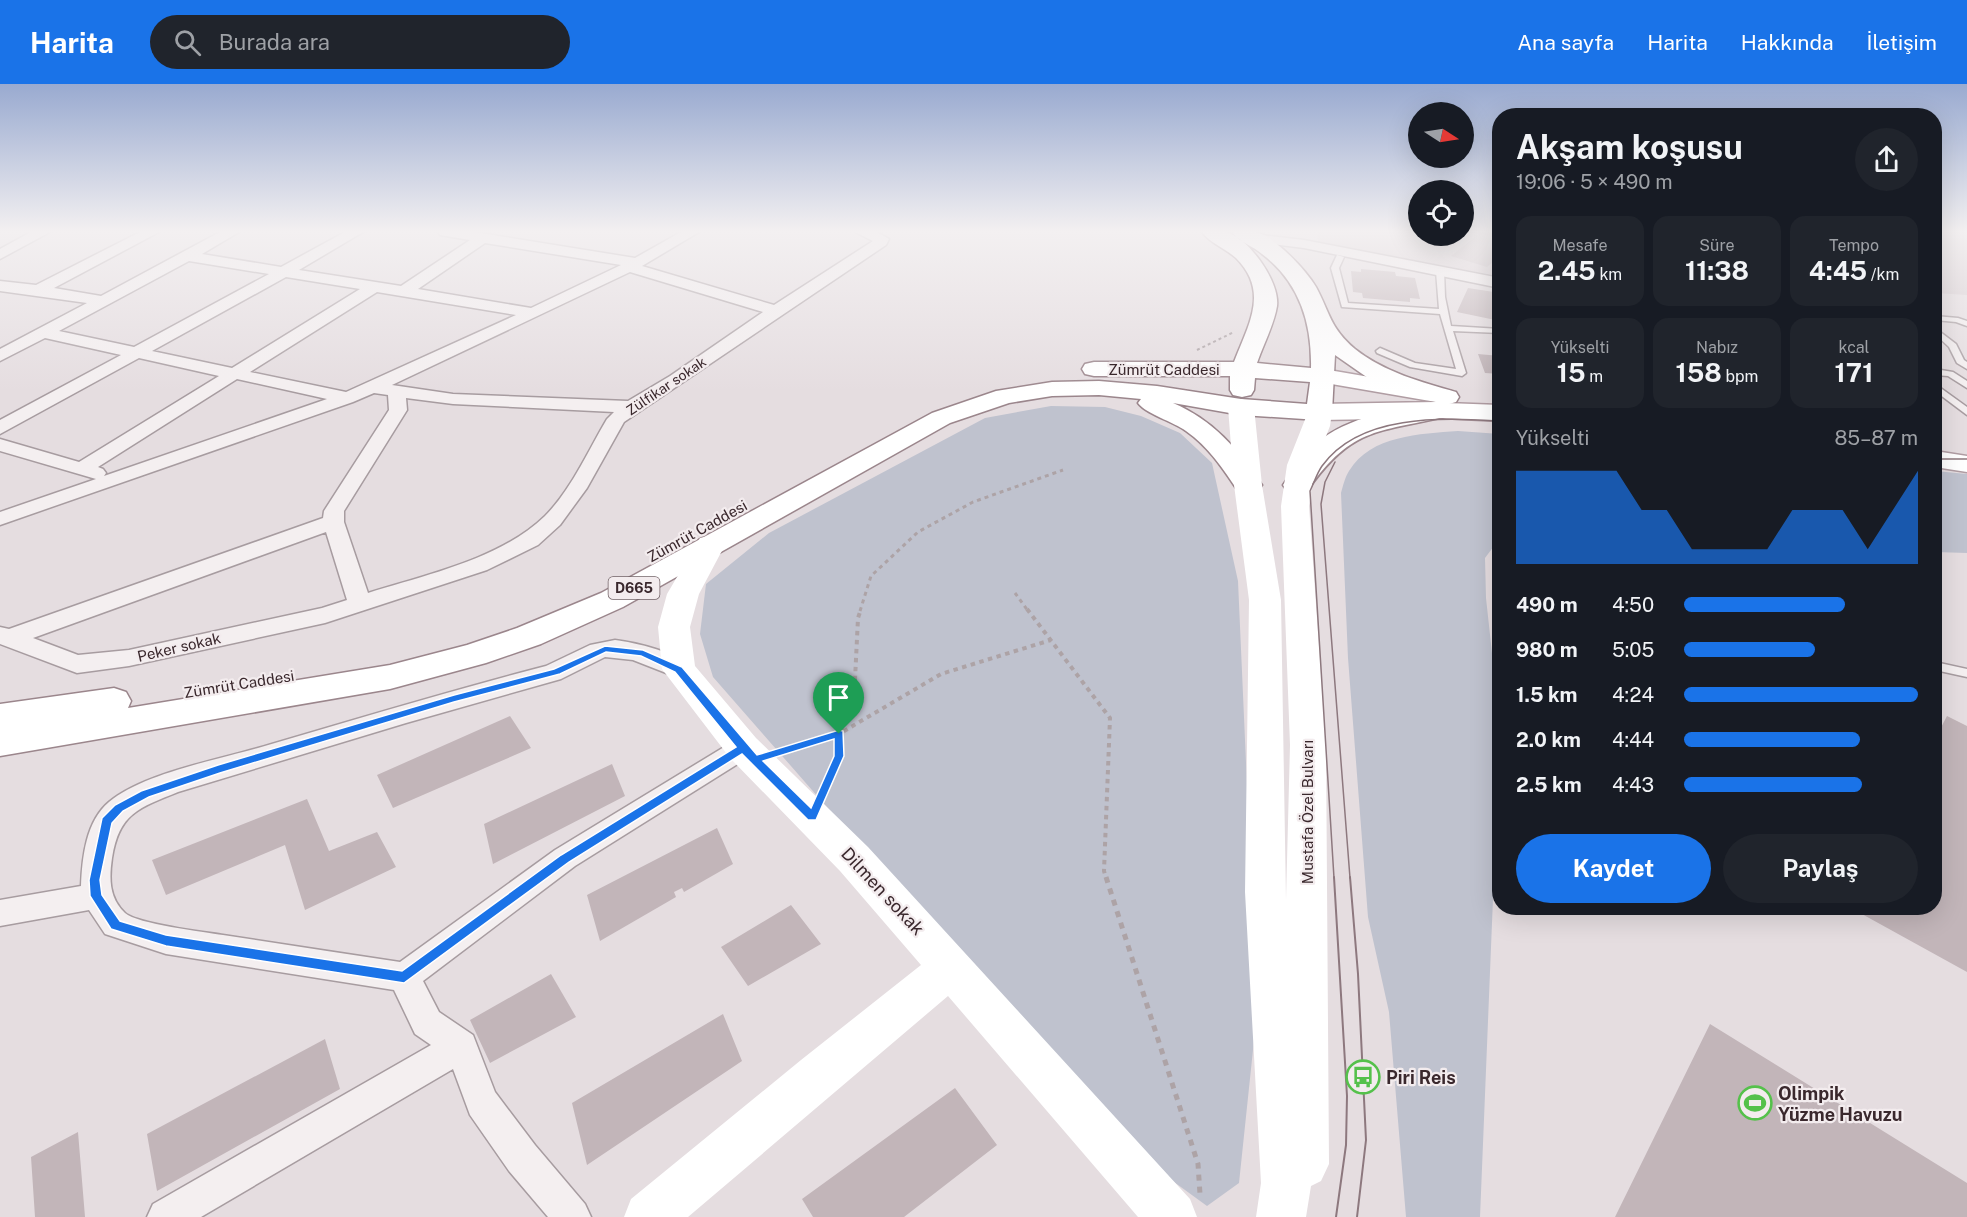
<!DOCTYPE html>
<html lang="tr">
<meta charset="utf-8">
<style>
:root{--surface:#171b24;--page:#20242c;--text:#f1f3f6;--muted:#9ea1a6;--accent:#1a73e8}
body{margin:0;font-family:"Public Sans",sans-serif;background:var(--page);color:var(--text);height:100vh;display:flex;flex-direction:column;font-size:22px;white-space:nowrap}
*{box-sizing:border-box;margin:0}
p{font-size:20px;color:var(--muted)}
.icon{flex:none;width:33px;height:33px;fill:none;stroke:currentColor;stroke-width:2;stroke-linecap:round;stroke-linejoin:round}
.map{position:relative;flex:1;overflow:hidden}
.sheet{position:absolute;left:1492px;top:24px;width:450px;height:807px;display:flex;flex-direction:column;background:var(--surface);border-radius:24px;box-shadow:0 6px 24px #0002}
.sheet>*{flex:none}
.needle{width:39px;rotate:102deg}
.fabs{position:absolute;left:1408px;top:18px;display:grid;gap:12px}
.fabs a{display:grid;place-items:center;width:66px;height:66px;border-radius:50%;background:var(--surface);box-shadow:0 6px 24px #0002;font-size:30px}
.pin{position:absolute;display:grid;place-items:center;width:51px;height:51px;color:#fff;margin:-62px -26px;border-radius:50% 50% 50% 0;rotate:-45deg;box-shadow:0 0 6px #0007}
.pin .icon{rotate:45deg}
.round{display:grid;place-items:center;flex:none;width:63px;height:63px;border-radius:32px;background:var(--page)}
.overview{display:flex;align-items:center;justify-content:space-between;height:102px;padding:0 24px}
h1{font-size:33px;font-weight:700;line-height:45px}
.stats{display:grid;grid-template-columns:repeat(3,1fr);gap:9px;height:102px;padding:6px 24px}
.stats div{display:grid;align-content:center;border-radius:15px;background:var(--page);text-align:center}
.stats b{font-size:26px;font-weight:700}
.stats small{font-size:16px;font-weight:400}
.stats p{font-size:16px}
.chart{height:168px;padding:12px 24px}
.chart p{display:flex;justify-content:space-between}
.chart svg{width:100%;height:108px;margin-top:6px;fill:var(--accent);opacity:.7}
.action{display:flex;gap:12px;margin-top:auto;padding:12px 24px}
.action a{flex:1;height:69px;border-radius:36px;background:var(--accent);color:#fff;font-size:24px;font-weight:700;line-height:69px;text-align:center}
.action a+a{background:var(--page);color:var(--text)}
ul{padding:0 24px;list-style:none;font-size:20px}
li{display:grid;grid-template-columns:96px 72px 1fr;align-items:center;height:45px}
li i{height:15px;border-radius:8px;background:var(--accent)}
header{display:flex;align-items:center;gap:36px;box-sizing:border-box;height:84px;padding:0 30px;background:var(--accent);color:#fff}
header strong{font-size:28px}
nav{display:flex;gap:33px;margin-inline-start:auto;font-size:21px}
.search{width:420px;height:54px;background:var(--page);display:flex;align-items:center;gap:15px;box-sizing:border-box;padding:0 21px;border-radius:33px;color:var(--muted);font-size:22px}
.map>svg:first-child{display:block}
</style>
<header>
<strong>Harita</strong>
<div class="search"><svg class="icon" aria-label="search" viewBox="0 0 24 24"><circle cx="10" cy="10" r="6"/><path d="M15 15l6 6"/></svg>Burada ara</div>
<nav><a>Ana sayfa</a><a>Harita</a><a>Hakkında</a><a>İletişim</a></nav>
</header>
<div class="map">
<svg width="1967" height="1133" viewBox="0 0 1967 1133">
<rect width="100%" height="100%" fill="#e5dde0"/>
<path fill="#d6cbcf" d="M1317 148H1419V152H1464V148H1500V192L1318 159Z
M1935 148H1967V211L1935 209Z"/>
<path fill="#bfc2ce" d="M1051 322 1105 323 1141 332 1180 349 1212 379 1238 497 1257 928 1239 1099 1207 1122 1152 1082 861 762 713 593 700 550 706 500 769 449 985 334Z
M1458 347 1500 350V454L1485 474 1486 514 1500 643 1480 1133H1406L1389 928 1368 833 1348 574 1341 409C1343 402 1345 393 1349 387 1371 351 1420 350 1458 347Z
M1935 387 1967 390V469L1935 468Z"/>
<path fill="#c2b5b9" d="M1481 148H1500V172L1487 183 1451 172Z
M1361 185 1395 188 1396 192 1415 194 1420 215 1410 214V218L1363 214 1362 209 1353 208 1351 187 1361 188Z
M1468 204 1500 209V237L1457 228Z
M1478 270 1500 272V290L1485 289Z
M510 632 531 664 393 724 377 691Z
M1947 632 1967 642V888L1851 824H1935V655Z
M612 680 625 712 493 780 484 740Z
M307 715 329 767 377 748 396 783 305 826 285 761 166 811 152 776Z
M717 744 733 780 684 808 682 804 674 808 676 813 600 857 587 811Z
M791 821 821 860 748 902 721 863Z
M551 890 576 933 490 979 470 936Z
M723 930 742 977 587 1081 572 1019Z
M1710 940 1967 1099V1133H1615Z
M325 955 340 1005 157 1107 147 1050Z
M955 1004 997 1061 904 1133H813L802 1115Z
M78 1048 85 1133H35L31 1073Z"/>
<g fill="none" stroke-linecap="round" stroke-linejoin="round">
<defs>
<path id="lane" d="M1337 171 1344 173 1339 184 1348 219 1439 225 1436 187 1440 185 1444 187 1445 213 1451 242 1500 245V249L1453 247 1466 289 1462 292 1410 283 1377 269 1376 267 1380 264 1415 279 1456 285 1440 230 1342 223 1331 184Z
M1935 232 1958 234 1967 237V242L1956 238 1935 236Z
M1935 244 1956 260 1964 276 1967 278V285L1957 279 1949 263 1935 250Z
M1935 285 1953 288 1967 297V304L1948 292 1935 291Z
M1935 300 1967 323V331L1935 307Z
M1935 578 1967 585V593L1935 586Z"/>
<path id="street" d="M31 148H50L0 175V165Z
M140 148H159L54 204 101 212 220 148H239L202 170 281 183 345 148H363L299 186 401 202 470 156 440 151 438 148H474L635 174 681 148H699L642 182 774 221 873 157 855 148H877L889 155 886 161 624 338 587 404 560 441 538 461 487 486 325 539 129 582 77 589 0 560V543L9 545 323 434 324 427 389 326 388 311 374 309 353 318 0 441V428L96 395 0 367V355L79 378 219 292 139 274 0 350V336L121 271 45 254 0 277V265L87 219 0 207V197L36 201ZM485 159 621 181 531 224 418 205ZM189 177 269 190 134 263 59 247ZM630 188 763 228 670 292 628 317 453 310 392 301ZM286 193 360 205 232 284 152 267ZM377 208 516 231 346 308 250 288ZM237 295 327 315 104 392 106 389 103 385 98 383ZM406 314 453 320 614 328 607 335C588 367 571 406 545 432 501 475 425 491 368 509L344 438V427L407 326ZM326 448 347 516 322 524 129 566 78 571 33 554Z
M1253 150 1304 156 1500 194V204L1304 164 1248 157 1246 154 1248 151Z
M615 556C633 558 682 569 691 585L688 591 679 594 633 576 605 573 561 595 406 639 178 708C139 724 119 729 112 774 109 795 109 814 125 829 137 840 204 848 223 851 282 860 341 869 400 878L555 766 734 657 743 654 752 657 756 664 752 671 575 782 423 897 439 928 473 951 495 1008 535 1061 585 1120 591 1133H548L509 1087 470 1031 453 985 201 1133H147L153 1120 431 961 415 950 394 906 166 870 105 850 89 826 0 842V816L81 802C82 774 86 737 109 718 142 690 216 676 258 664 354 636 449 607 546 582L590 561Z"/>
<path id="primary" d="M1323 285 1451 307 1454 312 1451 317 1446 319 1500 321V337L1443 334 1319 336 1310 333 1306 328 1310 323 1319 320 1436 318 1314 297 1311 292 1314 287Z
M1935 367 1967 372V388L1935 383Z"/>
<path id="highway" d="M1202 148C1210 148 1219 147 1226 148 1249 154 1280 198 1277 222 1274 241 1263 261 1257 279L1311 284C1312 238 1299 198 1262 170 1253 162 1239 158 1232 148 1240 148 1249 147 1256 148 1275 153 1306 186 1316 203 1330 229 1330 244 1355 265 1384 288 1421 298 1456 308L1459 313 1456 318 1449 320 1456 326 1452 331C1381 349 1353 340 1307 407L1297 409 1287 407 1283 401C1293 387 1302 373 1315 361 1347 331 1398 326 1440 319L1368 294 1335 271 1332 328 1328 333 1319 336 1241 331 1173 319C1213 336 1238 365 1262 401L1258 407 1248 409 1238 407C1223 385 1209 363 1186 347 1174 338 1146 330 1138 319L1141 315 1099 311 1052 312 1009 319 950 339 623 523 541 560 486 579 390 605 0 672V620L114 604 126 608 131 617 128 624 390 581 467 561 517 544 601 509 932 329 996 307 1052 298 1099 297 1157 302 1241 315 1307 320 1310 298 1255 294 1254 306 1251 311 1242 313 1233 311 1230 306V292H1094L1085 290 1082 285 1085 280 1094 278H1234C1248 241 1270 208 1236 174 1226 165 1210 159 1202 148Z"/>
</defs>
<use href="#lane" stroke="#a79ca0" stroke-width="3"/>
<use href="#street" stroke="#a79ca0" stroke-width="3"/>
<use href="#primary" stroke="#b09da3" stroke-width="3"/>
<use href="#highway" stroke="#9b868c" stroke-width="3"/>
<path stroke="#ada3a6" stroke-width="2" stroke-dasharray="3 3" stroke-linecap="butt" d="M1197 266 1234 248"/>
<path stroke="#ada3a6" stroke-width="3" stroke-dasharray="4 4" stroke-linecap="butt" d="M1015 509 1028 527
M860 527 871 492 918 448 973 418 1063 386"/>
<path stroke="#ada3a6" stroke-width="4" stroke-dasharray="4.5 4.5" stroke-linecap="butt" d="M1027 525 1110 634 1104 787 1106 794
M784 667 839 650 941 590 1051 556
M824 707 839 672V650L854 616 858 534 861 525"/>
<path stroke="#ada3a6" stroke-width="5" stroke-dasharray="6 6" stroke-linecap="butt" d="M1106 793 1198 1080 1200 1110"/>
<use href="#lane" fill="#f4eff0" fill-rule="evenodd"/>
<use href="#street" fill="#f4eff0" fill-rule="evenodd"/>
<path fill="#fff" fill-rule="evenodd" d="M1241 315 1250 318 1254 323 1262 401 1281 516 1286 816 1290 661 1281 422 1287 381 1310 323 1319 320 1328 323 1332 328 1330 342 1315 381 1309 422 1326 661 1329 1080 1321 1097 1311 1102 1306 1133H1256L1261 1099 1245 808 1249 516 1234 401 1228 323 1232 318Z
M710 452 720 454 725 461 699 510 690 543 695 582 756 654 868 763 1190 1115 1197 1133H1138L948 912 688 1133H624L631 1115 801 976 921 881 840 787 730 674 662 585 658 543 667 510 700 454Z"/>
<use href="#primary" fill="#fff" fill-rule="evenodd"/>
<use href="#highway" fill="#fff" fill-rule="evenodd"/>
<path stroke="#8d787e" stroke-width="1.5" d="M1935 375H1967
M1335 378 1325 398 1321 420 1350 794
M1334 794 1310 407C1314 399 1317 389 1322 382 1360 329 1443 334 1500 337"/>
<path stroke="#8d787e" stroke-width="2" d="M1334 793 1347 1012 1346 1061 1336 1133
M1350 793 1358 890 1366 1056 1357 1133"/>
</g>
<linearGradient id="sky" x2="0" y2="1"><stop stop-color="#99aad0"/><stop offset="0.48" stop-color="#f3f0f1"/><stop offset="1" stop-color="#f3f0f1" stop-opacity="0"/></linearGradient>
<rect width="1967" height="307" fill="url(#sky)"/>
<path fill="#1a73e8" stroke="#fff" stroke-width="1.5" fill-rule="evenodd" d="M605 562 643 566 682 583 757 671 839 646 843 647 844 672 816 736H808L742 670 569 778 404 899 166 862 111 845 90 812 89 796 102 734 115 721 141 707 218 681 454 611 554 585ZM606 568 641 572 675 588 736 663 561 771 402 887 166 851 120 837 102 811 100 796 112 739 123 727 149 713 220 689 454 618 560 590ZM834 655V672L811 724 763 677Z"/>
<defs>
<symbol id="bus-ring" viewBox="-11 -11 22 22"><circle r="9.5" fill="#f3ecee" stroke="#55c14b" stroke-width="1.5"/><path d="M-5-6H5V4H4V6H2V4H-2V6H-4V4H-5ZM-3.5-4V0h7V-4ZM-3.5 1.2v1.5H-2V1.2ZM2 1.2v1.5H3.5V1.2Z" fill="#55c14b"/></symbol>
<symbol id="stadium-ring" viewBox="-11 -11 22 22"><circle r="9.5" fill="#f3ecee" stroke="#55c14b" stroke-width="1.5"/><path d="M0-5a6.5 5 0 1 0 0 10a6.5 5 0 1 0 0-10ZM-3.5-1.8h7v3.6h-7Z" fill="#55c14b"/></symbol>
</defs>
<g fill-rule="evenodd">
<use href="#bus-ring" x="1344" y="974" width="38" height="38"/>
<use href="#stadium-ring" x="1736" y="1000" width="38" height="38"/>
</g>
<g text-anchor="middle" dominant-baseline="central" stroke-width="4.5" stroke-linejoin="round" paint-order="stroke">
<g font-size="14" fill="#3a282d" stroke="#f3ecee">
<text transform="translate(666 302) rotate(-34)">Zülfikar sokak</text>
</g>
<rect fill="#f3ecee" stroke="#726367" stroke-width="1.5" x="608.5" y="493" width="51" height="22" rx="4.5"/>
<g font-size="14" font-weight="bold" fill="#3a282d">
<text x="634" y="504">D665</text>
</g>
<g font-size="15" fill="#3a282d" stroke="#f3ecee">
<text x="1164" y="285">Zümrüt Caddesi</text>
<text transform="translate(697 447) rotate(-29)">Zümrüt Caddesi</text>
<text transform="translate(179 563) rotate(-13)">Peker sokak</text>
<text transform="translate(239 600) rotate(-9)">Zümrüt Caddesi</text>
<text transform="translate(1307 728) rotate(-90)">Mustafa Özel Bulvarı</text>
</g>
<g font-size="18" fill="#3a282d" stroke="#f3ecee">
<text transform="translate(883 807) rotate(47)">Dilmen sokak</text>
</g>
<g font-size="18" font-weight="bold" fill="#3a282d" stroke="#f3ecee" text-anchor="start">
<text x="1386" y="993">Piri Reis</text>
<text x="1778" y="1009">Olimpik<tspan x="1778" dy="21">Yüzme Havuzu</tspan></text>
</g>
</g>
</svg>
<div class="fabs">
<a><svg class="needle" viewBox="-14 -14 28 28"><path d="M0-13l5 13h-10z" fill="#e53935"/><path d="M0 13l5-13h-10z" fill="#9ea1a6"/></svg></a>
<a><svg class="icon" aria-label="locate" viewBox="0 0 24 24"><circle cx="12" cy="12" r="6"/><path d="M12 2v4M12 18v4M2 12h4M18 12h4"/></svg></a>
</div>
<div class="pin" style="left:839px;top:650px;background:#1e9e55"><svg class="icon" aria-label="arrive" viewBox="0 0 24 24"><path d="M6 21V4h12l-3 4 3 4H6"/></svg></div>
<section class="sheet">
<div class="overview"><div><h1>Akşam koşusu</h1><p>19:06 · 5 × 490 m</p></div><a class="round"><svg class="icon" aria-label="share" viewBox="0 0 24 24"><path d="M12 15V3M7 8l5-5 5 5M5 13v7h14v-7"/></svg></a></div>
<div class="stats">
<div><p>Mesafe</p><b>2.45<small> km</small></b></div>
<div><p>Süre</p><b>11:38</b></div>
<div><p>Tempo</p><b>4:45<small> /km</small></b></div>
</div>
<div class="stats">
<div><p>Yükselti</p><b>15<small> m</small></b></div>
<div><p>Nabız</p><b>158<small> bpm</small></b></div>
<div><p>kcal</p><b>171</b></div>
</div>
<div class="chart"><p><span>Yükselti</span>85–87 m</p>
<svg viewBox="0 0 160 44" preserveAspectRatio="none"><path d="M0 44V6L10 6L20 6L30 6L40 6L50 22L60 22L70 38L80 38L90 38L100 38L110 22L120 22L130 22L140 38L150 22L160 6V44z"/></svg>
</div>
<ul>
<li><b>490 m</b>4:50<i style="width:69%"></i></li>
<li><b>980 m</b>5:05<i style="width:56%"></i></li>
<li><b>1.5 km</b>4:24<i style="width:100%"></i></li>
<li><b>2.0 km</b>4:44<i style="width:75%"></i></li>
<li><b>2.5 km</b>4:43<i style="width:76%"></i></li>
</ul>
<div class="action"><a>Kaydet</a><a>Paylaş</a></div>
</section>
</div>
